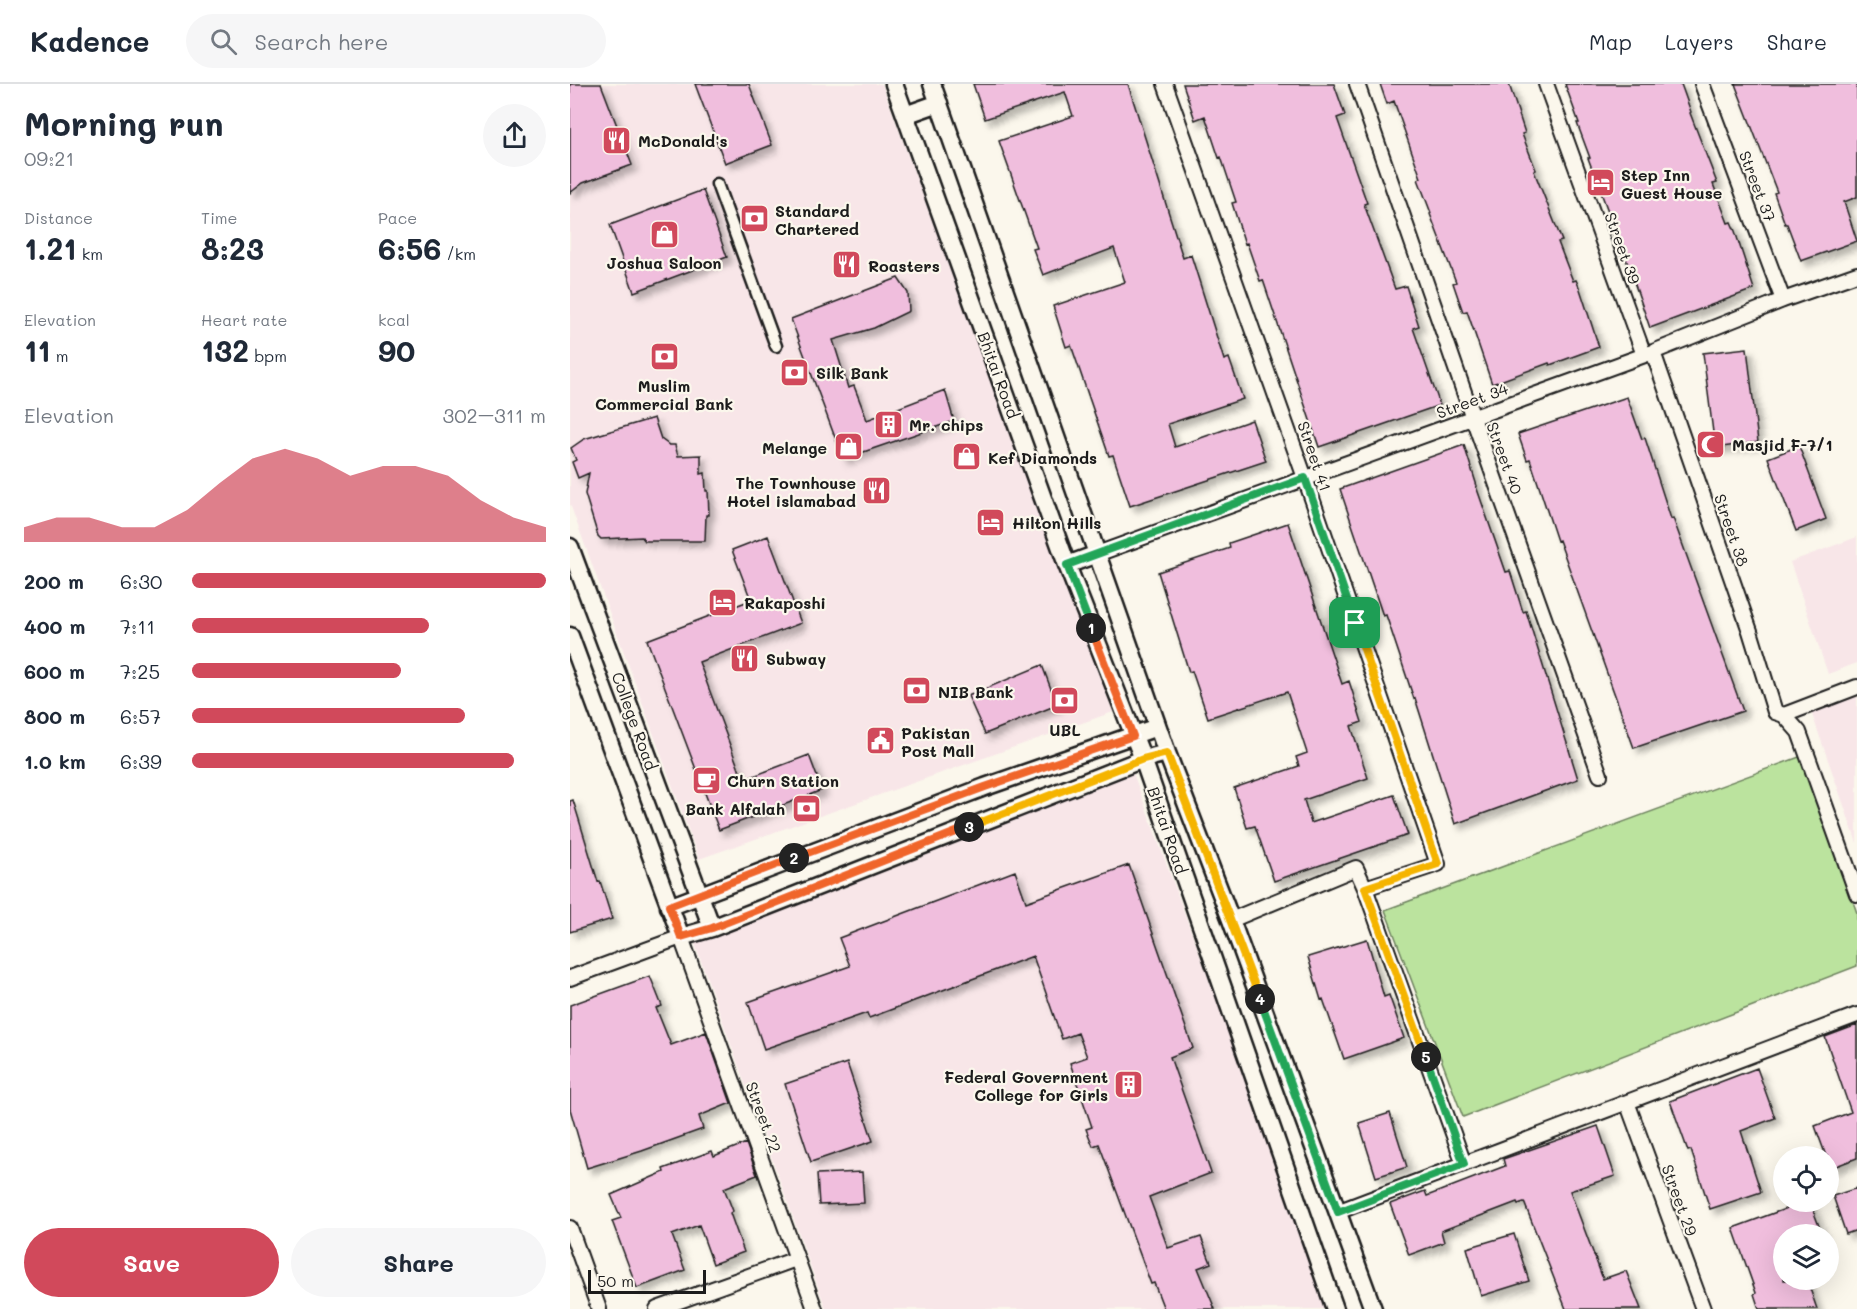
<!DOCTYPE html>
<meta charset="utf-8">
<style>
:root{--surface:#fff;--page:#f6f6f7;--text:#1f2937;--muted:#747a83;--line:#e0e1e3;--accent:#d1495b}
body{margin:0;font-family:Mali,sans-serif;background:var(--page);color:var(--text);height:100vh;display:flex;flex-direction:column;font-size:22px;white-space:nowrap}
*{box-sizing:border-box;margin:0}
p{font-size:20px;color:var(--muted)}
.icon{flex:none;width:33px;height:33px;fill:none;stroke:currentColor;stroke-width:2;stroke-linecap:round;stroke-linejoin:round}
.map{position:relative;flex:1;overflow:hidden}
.drawer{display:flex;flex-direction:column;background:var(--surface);width:570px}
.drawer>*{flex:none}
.fabs{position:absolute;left:1203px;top:1062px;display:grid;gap:12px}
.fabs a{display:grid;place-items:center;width:66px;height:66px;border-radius:50%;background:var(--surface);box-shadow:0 6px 24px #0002;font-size:30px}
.scale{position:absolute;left:18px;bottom:15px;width:118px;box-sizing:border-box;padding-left:6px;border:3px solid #1c1c1c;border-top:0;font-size:16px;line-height:21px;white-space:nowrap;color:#1c1c1c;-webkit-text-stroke:4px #fbf7ec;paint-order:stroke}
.pin{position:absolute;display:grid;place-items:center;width:51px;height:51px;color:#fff;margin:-26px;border-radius:12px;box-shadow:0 3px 9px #0006}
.km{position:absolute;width:30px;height:30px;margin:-15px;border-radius:50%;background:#222;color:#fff;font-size:16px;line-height:30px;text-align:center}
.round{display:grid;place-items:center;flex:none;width:63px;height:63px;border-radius:32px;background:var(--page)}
.head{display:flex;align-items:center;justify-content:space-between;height:102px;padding:0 24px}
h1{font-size:33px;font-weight:700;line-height:45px}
.metrics{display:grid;grid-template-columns:repeat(3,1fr);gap:9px;height:102px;padding:6px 24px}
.metrics div{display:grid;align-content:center}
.metrics b{font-size:30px;font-weight:700}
.metrics small{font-size:16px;font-weight:400}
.metrics p{font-size:16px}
.chart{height:168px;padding:12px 24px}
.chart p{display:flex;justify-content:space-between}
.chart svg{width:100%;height:108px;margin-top:6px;fill:var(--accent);opacity:.7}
.primary-button{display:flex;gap:12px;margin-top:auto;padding:12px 24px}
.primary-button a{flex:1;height:69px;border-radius:36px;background:var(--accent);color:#fff;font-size:24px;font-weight:700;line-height:69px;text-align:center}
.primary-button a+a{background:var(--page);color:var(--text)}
ul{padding:0 24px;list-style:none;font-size:20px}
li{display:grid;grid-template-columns:96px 72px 1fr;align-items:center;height:45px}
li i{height:15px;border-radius:8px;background:var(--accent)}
header{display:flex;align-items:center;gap:36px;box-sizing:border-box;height:84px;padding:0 30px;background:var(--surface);border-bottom:2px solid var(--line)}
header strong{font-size:28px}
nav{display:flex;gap:33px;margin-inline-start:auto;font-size:21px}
.search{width:420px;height:54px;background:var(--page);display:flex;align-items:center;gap:15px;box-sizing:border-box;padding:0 21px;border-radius:33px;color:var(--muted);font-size:22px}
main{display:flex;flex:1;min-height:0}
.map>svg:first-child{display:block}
</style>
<header>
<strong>Kadence</strong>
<div class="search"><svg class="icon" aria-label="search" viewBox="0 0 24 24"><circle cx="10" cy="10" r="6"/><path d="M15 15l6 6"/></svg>Search here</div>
<nav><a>Map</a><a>Layers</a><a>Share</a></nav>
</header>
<main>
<section class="drawer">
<div class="head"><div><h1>Morning run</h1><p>09:21</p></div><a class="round"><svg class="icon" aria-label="share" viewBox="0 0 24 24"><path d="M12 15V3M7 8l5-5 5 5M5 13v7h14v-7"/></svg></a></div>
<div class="metrics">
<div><p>Distance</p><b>1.21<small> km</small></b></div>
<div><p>Time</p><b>8:23</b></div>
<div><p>Pace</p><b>6:56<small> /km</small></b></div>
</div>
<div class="metrics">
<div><p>Elevation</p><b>11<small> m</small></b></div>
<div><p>Heart rate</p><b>132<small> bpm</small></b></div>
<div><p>kcal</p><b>90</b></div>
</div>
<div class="chart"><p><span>Elevation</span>302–311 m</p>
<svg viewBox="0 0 160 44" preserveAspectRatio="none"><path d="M0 44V38L10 34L20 34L30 38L40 38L50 31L60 20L70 10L80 6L90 10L100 17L110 13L120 13L130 17L140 27L150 34L160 38V44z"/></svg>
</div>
<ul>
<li><b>200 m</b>6:30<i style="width:100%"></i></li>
<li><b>400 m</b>7:11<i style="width:67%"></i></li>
<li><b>600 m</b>7:25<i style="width:59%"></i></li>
<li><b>800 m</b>6:57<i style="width:77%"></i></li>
<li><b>1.0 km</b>6:39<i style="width:91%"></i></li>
</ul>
<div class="primary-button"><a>Save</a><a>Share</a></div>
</section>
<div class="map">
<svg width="1287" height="1225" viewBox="0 0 1287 1225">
<defs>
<filter id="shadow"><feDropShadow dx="5.5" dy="5.5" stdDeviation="3" flood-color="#0004"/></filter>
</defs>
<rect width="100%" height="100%" fill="#fbf7ec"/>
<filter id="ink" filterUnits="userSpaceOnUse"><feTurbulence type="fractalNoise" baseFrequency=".0167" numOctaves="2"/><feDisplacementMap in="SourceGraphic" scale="12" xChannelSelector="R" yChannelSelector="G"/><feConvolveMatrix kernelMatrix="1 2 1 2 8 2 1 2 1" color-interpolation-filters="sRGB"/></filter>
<g filter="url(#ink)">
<path fill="#f8e6e8" d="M0 0H312L543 628 129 775 0 420Z
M1287 453V579L1258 590 1220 478Z
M1287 598V759L1237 616Z
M559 678 760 1225H256L118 841Z"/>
<path fill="#bbe39e" stroke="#6c805d" stroke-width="1.5" d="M1232 672 1287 829V882L893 1033 815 826Z"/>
<path fill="#f0bedd" stroke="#1c1c1c" stroke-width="1.5" filter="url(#shadow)" d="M0 0H31L62 81 13 99 0 109Z
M125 0H179L202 61 155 79Z
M403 0H558L613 174 621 171 654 276 659 274 673 315 598 340 605 363 682 336 696 377 560 422 543 371 539 372 501 261 496 263 483 222 555 198 544 164 473 191 463 165 467 164 429 57 503 32 495 8 415 35Z
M613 0H764L775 31 767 34 797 119 794 120 825 205 836 202 849 242 843 244 870 321 749 363 693 196 690 197 677 159 675 160 662 119 666 118 651 73 649 74 635 32 625 36Z
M810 0H939L955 49 952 50 966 86 964 87 992 157 988 158 1003 197 1006 196 1010 205 1029 263 980 281 979 279 922 300 897 227 893 228 883 199 886 198 860 130 861 129 848 95 851 94 824 17 817 20Z
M995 0H1111L1121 28 1120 29 1147 99 1143 100 1158 139 1161 138 1165 147 1184 205 1080 244 1055 172 1052 173 1041 144 1044 143 1018 74H1020L1007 39H1009Z
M1165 0H1287V113L1274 118 1287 157 1231 177 1217 140H1215L1204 109 1207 108Z
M133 106 157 173 64 208 40 141Z
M328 194 338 209 339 227 304 244 263 256 278 304 284 302 297 336 375 306 384 337 273 375 221 235Z
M1177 264 1188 358 1145 364 1133 269Z
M1057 313 1072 355 1075 354 1101 435 1103 434 1173 627 1064 664 989 456 987 457 960 375 957 376 948 350Z
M84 334 91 355 99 361H105L108 372 131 371V390L135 389 136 407H138L139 431H136L135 457H75L72 453 31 455 28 452 15 410 19 389 8 394 2 378 6 376 1 364 14 355Z
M894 361 907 402H906L936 488 940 487 953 528 956 527 1008 695 885 740 845 614 844 615 816 531 813 532 770 405Z
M1229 362 1256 435 1226 447 1198 374Z
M718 439 772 600 779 597 792 638 781 642 798 694 734 716 741 739 824 711 838 751 704 797 685 742 677 744 664 704 729 682 726 673 737 669 717 608 638 634 622 587 619 588 588 488 660 464 659 459Z
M198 452 231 539 129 578 173 696 239 671 252 706 149 746 77 556 181 516 162 466Z
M472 581 487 621 415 650 398 612Z
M3 716 28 798 30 797 42 835 0 848V717Z
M559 781 623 964 600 973 641 1089 579 1113 598 1164 631 1153 641 1179 628 1184 645 1225H594L584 1199 581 1200 529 1060 523 1062 516 1045 522 1043 500 979 517 973 508 949 492 955 463 872 299 934 297 929 194 965 178 918 280 882 269 854 445 787 456 818Z
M797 855 814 913 819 911 834 954 774 975 753 915 751 916 738 873Z
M80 892 92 922 86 924 101 961 136 948 161 1019 129 1032 133 1045 72 1067 17 1084 0 1025V921Z
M1287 941V1074L1261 1084 1258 1072H1256L1245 1042 1281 1028 1255 953Z
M277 979 303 1057 241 1078 215 1000Z
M1187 984 1205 1034 1171 1047 1191 1108 1140 1125 1121 1066 1118 1067 1100 1017Z
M820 1029 837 1083 806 1093 789 1039Z
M1028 1042 1045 1092 1000 1107 1033 1195 1056 1187 1071 1225H996L954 1118 948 1120 947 1118 871 1147 874 1158 839 1171 820 1120 855 1107 857 1112 935 1082 933 1075Z
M176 1059 187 1091 154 1104 163 1127 160 1129 174 1168 143 1180 129 1141 102 1151 115 1186 67 1204 42 1137 51 1134 41 1111 94 1088 93 1085 142 1067 144 1072Z
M292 1088 294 1119 249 1121 247 1090Z
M1287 1104V1146L1276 1150 1263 1112Z
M1234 1118H1240L1252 1150H1214V1196H1237L1247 1225H1189L1184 1210 1186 1209 1163 1144Z
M944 1150 959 1197 911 1212 897 1164Z"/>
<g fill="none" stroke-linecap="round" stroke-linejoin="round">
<defs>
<path id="pedestrian" d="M147 100 206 262"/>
<path id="minor" d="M595 0 735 394 868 780 795 804
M787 0 903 334 1030 691
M976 0 1074 271
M1132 0 1213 216
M1083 268 1180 547 1205 628 1214 631 1229 648 1287 810
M527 470 1083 268 1213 216 1287 190
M1214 631 1287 603
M661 836 786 784 795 804 894 1080
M0 894 111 853 245 1225
M1057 1018 1133 1225
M767 1128 1287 931
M0 1144 29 1225
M87 1225 226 1175"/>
<path id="tertiary" d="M324 0 497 481 573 675 765 1225
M362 0 597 669 661 836 803 1225
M335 31 369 19
M0 463 142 844
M497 481 527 470
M0 552 111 853 142 844 573 675 597 669
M99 823 415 703 587 643"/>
</defs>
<use href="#pedestrian" stroke="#1c1c1c" stroke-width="15"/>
<use href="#minor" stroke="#1c1c1c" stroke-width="18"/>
<use href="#tertiary" stroke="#1c1c1c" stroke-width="21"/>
<use href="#pedestrian" stroke="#fbf7ec" stroke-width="10"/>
<use href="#minor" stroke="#fbf7ec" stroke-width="14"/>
<use href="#tertiary" stroke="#fbf7ec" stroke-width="16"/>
</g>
</g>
<g fill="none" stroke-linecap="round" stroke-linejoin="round" filter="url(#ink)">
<defs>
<path id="split-1" d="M521 544 497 481 735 394 785 539"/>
<path id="split-2" d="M224 774 415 703 563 652 521 544"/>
<path id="split-3" d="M224 774 99 822 111 853 142 844 399 743"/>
<path id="split-4" d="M399 743 573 675 597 669 690 915"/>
<path id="split-5" d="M690 915 768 1128 894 1080 856 973"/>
<path id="split-6" d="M785 539 868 780 795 804 856 973"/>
</defs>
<use href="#split-1" stroke="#fff" stroke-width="12"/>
<use href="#split-2" stroke="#fff" stroke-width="12"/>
<use href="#split-3" stroke="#fff" stroke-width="12"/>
<use href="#split-4" stroke="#fff" stroke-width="12"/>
<use href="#split-5" stroke="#fff" stroke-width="12"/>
<use href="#split-6" stroke="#fff" stroke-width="12"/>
<use href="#split-1" stroke="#22a559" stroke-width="8"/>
<use href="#split-2" stroke="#f0652b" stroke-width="8"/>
<use href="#split-3" stroke="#f0652b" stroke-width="8"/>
<use href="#split-4" stroke="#f5b400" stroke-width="8"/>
<use href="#split-5" stroke="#22a559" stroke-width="8"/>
<use href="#split-6" stroke="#f5b400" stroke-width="8"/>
</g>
<defs>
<symbol id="restaurant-square" viewBox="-11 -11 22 22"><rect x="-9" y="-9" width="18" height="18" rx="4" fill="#d1495b" stroke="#fbf7ec"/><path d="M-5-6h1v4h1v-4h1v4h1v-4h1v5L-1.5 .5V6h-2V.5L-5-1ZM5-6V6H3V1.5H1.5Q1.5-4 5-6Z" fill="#fff"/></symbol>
<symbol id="hotel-square" viewBox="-11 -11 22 22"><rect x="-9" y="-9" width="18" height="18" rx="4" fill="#d1495b" stroke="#fbf7ec"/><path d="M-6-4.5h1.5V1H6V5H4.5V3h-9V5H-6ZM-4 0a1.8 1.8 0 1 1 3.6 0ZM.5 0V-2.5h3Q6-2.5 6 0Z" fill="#fff"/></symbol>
<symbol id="bank-square" viewBox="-11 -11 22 22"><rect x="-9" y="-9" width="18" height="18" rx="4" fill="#d1495b" stroke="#fbf7ec"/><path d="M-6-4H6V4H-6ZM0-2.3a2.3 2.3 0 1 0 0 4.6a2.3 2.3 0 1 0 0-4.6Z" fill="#fff"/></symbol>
<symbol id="shop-square" viewBox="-11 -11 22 22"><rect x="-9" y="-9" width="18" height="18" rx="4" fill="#d1495b" stroke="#fbf7ec"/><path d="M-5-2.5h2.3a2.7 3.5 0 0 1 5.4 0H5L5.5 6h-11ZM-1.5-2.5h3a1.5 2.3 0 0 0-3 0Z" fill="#fff"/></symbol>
<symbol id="building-square" viewBox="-11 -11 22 22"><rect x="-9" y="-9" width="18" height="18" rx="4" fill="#d1495b" stroke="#fbf7ec"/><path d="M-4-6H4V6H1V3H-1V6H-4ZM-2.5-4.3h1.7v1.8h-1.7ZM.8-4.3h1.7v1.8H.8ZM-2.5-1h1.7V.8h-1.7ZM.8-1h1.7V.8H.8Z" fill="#fff"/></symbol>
<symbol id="mosque-square" viewBox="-11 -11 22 22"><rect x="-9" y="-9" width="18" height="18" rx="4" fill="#d1495b" stroke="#fbf7ec"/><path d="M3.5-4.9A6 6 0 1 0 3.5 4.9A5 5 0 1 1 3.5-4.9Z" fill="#fff"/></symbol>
<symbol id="civic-square" viewBox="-11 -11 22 22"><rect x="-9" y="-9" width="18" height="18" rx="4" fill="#d1495b" stroke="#fbf7ec"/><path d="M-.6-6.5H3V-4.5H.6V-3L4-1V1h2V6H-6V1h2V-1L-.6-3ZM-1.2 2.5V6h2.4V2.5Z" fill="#fff"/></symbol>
<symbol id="cafe-square" viewBox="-11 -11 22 22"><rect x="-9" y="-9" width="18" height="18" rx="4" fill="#d1495b" stroke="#fbf7ec"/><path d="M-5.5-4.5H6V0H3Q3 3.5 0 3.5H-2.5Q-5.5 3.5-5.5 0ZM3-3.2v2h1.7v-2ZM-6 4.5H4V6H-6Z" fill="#fff"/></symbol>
</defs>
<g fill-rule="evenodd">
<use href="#restaurant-square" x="30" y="40" width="33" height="33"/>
<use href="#hotel-square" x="1014" y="82" width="33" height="33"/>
<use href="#bank-square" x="168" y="118" width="33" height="33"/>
<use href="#shop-square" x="78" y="134" width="33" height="33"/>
<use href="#restaurant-square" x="260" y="164" width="33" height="33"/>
<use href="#bank-square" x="78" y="256" width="33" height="33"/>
<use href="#bank-square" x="208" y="272" width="33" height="33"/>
<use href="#building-square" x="302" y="324" width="33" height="33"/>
<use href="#mosque-square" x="1124" y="344" width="33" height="33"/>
<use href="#shop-square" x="262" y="346" width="33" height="33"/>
<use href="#shop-square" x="380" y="356" width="33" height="33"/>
<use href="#restaurant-square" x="290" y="390" width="33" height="33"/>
<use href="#hotel-square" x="404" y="422" width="33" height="33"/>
<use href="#hotel-square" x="136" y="502" width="33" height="33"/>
<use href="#restaurant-square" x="158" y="558" width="33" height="33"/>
<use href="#bank-square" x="330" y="590" width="33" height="33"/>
<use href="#bank-square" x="478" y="600" width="33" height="33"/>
<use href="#civic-square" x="294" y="640" width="33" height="33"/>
<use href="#cafe-square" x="120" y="680" width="33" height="33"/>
<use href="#bank-square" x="220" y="708" width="33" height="33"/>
<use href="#building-square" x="542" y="984" width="33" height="33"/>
</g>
<g text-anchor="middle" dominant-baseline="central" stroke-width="4.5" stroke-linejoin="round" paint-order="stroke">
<g font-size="16" font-weight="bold" fill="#1c1c1c" stroke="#fbf7ec" text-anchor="start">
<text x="68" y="56">McDonald's</text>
<text x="1051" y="90">Step Inn<tspan x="1051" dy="18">Guest House</tspan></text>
<text x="205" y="126">Standard<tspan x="205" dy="18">Chartered</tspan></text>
<text x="94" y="178" text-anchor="middle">Joshua Saloon</text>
<text x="298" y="181">Roasters</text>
<text x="246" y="288">Silk Bank</text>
<text x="94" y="301" text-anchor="middle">Muslim<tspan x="94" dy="18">Commercial Bank</tspan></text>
<text x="339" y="340">Mr. chips</text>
<text x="1162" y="360">Masjid F-7/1</text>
<text x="257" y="363" text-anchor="end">Melange</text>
<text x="418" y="373">Kef Diamonds</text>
<text x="286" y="398" text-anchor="end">The Townhouse<tspan x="286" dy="18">Hotel islamabad</tspan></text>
<text x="442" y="438">Hilton Hills</text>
<text x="174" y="518">Rakaposhi</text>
<text x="196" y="574">Subway</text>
<text x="368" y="607">NIB Bank</text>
<text x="495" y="645" text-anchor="middle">UBL</text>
<text x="331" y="648">Pakistan<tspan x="331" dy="18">Post Mall</tspan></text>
<text x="157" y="696">Churn Station</text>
<text x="215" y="724" text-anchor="end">Bank Alfalah</text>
<text x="538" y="992" text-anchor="end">Federal Government<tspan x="538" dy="18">College for Girls</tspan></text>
</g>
<g font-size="16" fill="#1c1c1c" stroke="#fbf7ec">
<text transform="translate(1188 102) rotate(69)">Street 37</text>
<text transform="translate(1053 164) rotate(70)">Street 39</text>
<text transform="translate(429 291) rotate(70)">Bhitai Road</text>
<text transform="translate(902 316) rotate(-20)">Street 34</text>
<text transform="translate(745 372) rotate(71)">Street 41</text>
<text transform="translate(935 374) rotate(70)">Street 40</text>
<text transform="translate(1162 446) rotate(71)">Street 38</text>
<text transform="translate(65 637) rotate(70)">College Road</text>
<text transform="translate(598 746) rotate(71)">Bhitai Road</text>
<text transform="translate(194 1033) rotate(70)">Street 22</text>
<text transform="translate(1110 1116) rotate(70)">Street 29</text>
</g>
</g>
</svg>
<div class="fabs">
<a><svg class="icon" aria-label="locate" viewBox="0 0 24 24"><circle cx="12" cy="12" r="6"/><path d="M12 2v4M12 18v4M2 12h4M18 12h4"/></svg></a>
<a><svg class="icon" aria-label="layers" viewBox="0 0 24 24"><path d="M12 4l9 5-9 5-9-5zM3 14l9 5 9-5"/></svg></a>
</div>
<div class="scale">50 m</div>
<div class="pin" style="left:785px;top:539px;background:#1e9e55"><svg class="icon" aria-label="arrive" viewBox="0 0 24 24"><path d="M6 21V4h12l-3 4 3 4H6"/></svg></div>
<b class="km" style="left:521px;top:544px">1</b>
<b class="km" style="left:224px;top:774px">2</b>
<b class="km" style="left:399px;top:743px">3</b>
<b class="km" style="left:690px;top:915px">4</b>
<b class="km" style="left:856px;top:973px">5</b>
</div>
</main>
